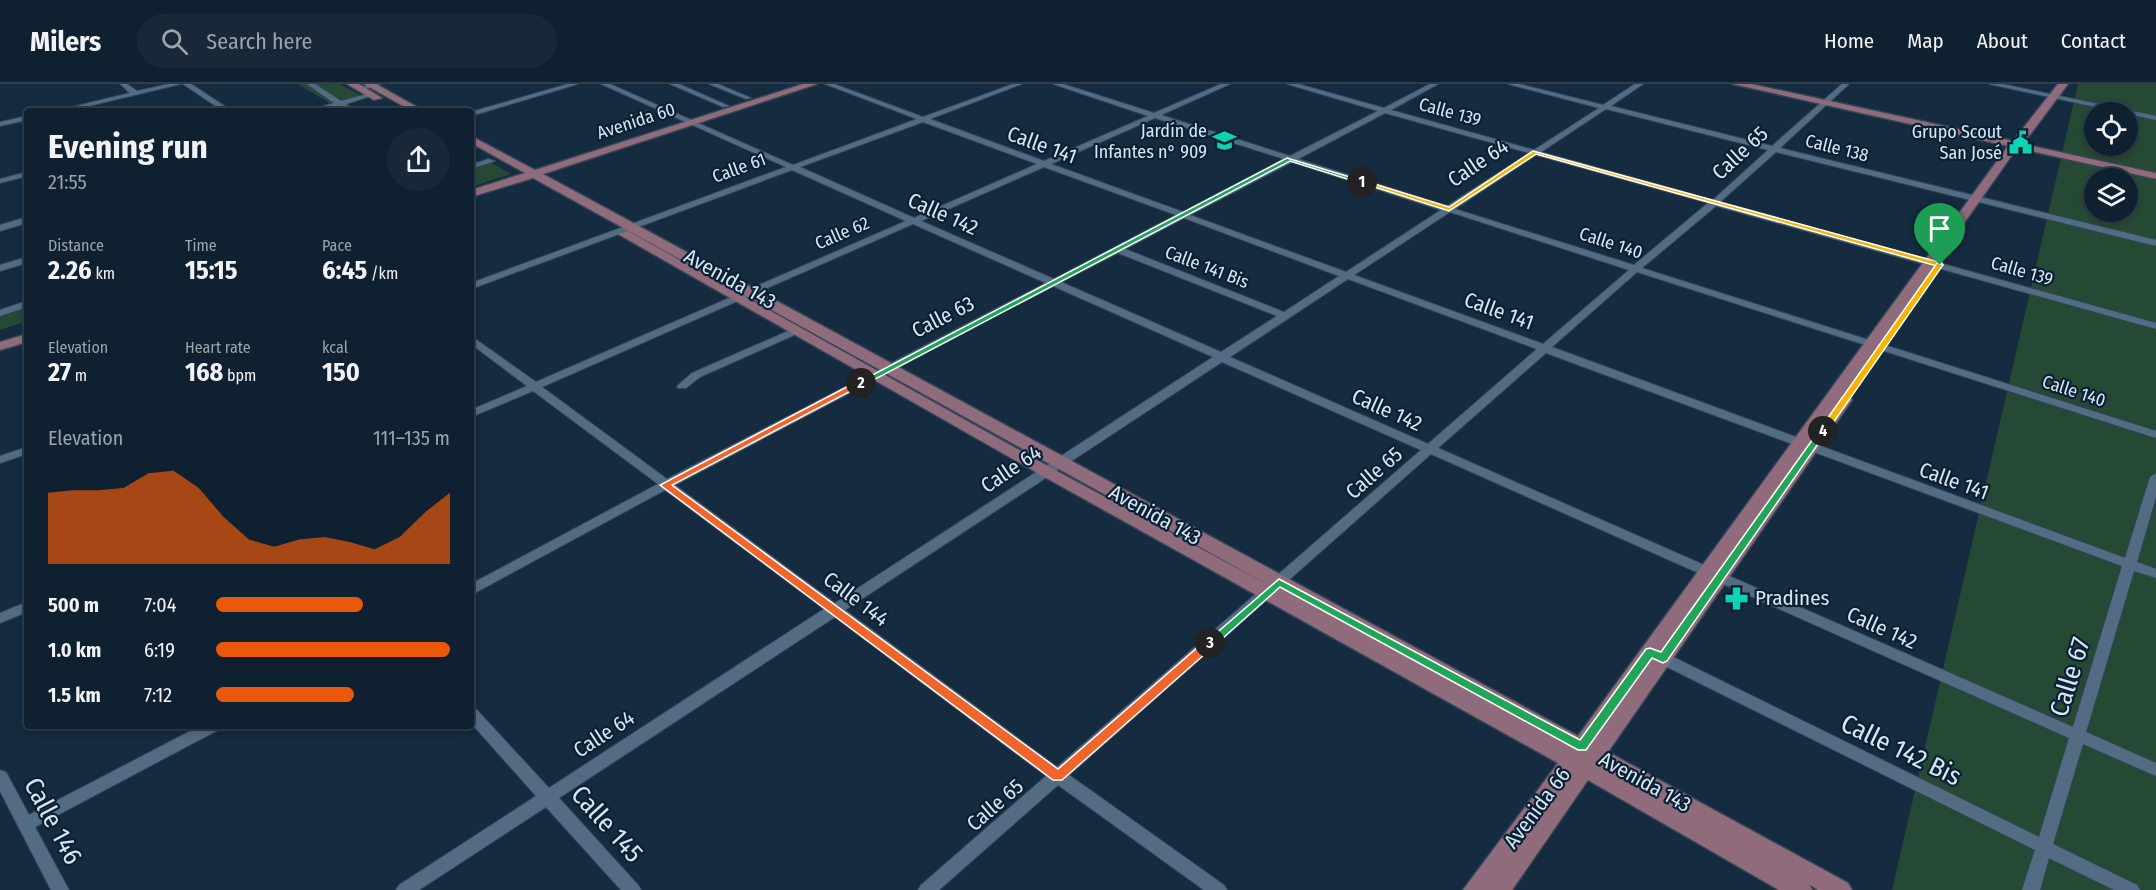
<!DOCTYPE html>
<meta charset="utf-8">
<style>
:root{--surface:#0f2030;--page:#182838;--text:#f1f3f6;--muted:#9ba3ab;--line:#2f3e4c;--accent:#ea580c}
body{margin:0;font-family:"Fira Sans Condensed",sans-serif;background:var(--page);color:var(--text);height:100vh;display:flex;flex-direction:column;font-size:22px;white-space:nowrap}
*{box-sizing:border-box;margin:0}
p{font-size:20px;color:var(--muted)}
.icon{flex:none;width:33px;height:33px;fill:none;stroke:currentColor;stroke-width:2;stroke-linecap:round;stroke-linejoin:round}
.map{position:relative;flex:1;overflow:hidden}
.details{position:absolute;left:24px;top:24px;width:450px;height:621px;display:flex;flex-direction:column;background:var(--surface);border-radius:6px;box-shadow:0 3px 9px #0003,0 0 0 2px var(--line)}
.details>*{flex:none}
.fabs{position:absolute;left:2084px;top:18px;display:grid;gap:12px}
.fabs a{display:grid;place-items:center;width:54px;height:54px;border-radius:50%;background:var(--surface);box-shadow:0 3px 9px #0003,0 0 0 2px var(--line);font-size:30px}
.pin{position:absolute;display:grid;place-items:center;width:51px;height:51px;color:#fff;margin:-62px -26px;border-radius:50% 50% 50% 0;rotate:-45deg;box-shadow:0 0 6px #0007}
.pin .icon{rotate:45deg}
.km{position:absolute;width:30px;height:30px;margin:-15px;border-radius:50%;background:#222;color:#fff;font-size:16px;line-height:30px;text-align:center}
.round{display:grid;place-items:center;flex:none;width:63px;height:63px;border-radius:32px;background:var(--page)}
.headline{display:flex;align-items:center;justify-content:space-between;height:102px;padding:0 24px}
h1{font-size:33px;font-weight:700;line-height:45px}
.stats{display:grid;grid-template-columns:repeat(3,1fr);gap:9px;height:102px;padding:6px 24px}
.stats div{display:grid;align-content:center}
.stats b{font-size:26px;font-weight:700}
.stats small{font-size:16px;font-weight:400}
.stats p{font-size:16px}
.chart{height:168px;padding:12px 24px}
.chart p{display:flex;justify-content:space-between}
.chart svg{width:100%;height:108px;margin-top:6px;fill:var(--accent);opacity:.7}
ul{padding:0 24px;list-style:none;font-size:20px}
li{display:grid;grid-template-columns:96px 72px 1fr;align-items:center;height:45px}
li i{height:15px;border-radius:8px;background:var(--accent)}
header{display:flex;align-items:center;gap:36px;box-sizing:border-box;height:84px;padding:0 30px;background:var(--surface);border-bottom:2px solid var(--line)}
header strong{font-size:28px}
nav{display:flex;gap:33px;margin-inline-start:auto;font-size:21px}
.search{width:420px;height:54px;background:var(--page);display:flex;align-items:center;gap:15px;box-sizing:border-box;padding:0 21px;border-radius:33px;color:var(--muted);font-size:22px}
.map>svg:first-child{display:block}
</style>
<header>
<strong>Milers</strong>
<div class="search"><svg class="icon" aria-label="search" viewBox="0 0 24 24"><circle cx="10" cy="10" r="6"/><path d="M15 15l6 6"/></svg>Search here</div>
<nav><a>Home</a><a>Map</a><a>About</a><a>Contact</a></nav>
</header>
<div class="map">
<svg width="2156" height="806" viewBox="0 0 2156 806">
<rect width="100%" height="100%" fill="#142b40"/>
<path fill="#264935" fill-rule="evenodd" d="M298 0H340L362 12 331 20Z
M2078 0H2156V806H1892ZM2094 28H2127V62H2094ZM2094 94H2127V128H2094Z
M492 79 511 90 471 103V86Z
M27 224V237L0 246V232Z"/>
<g fill="none" stroke-linecap="round" stroke-linejoin="round">
<defs>
<path id="minor" d="M120 0H127L137 7 169 0H181L68 27H55L130 9Z
M183 0H191L232 27H223Z
M307 0H315L341 17 371 9 374 11 346 20 356 27H347L339 22 319 27H307L334 19Z
M370 0H381L360 7 357 5Z
M568 0H578L471 32V28Z
M601 0H610L793 81 917 35 825 0H834L923 33 1013 0H1022L930 35 1044 77 1148 32 1053 0H1063L1154 29 1221 0H1230L1161 31 1290 72 1378 27 1287 0H1298L1384 24 1430 0H1438L1391 26 1534 66 1599 24 1508 0H1519L1603 21 1635 0H1643L1611 22 1772 62 1842 0H1849L1780 64 2156 156V162L1776 68 1720 118 2156 239V245L1716 122 1642 184 2156 347V354L1637 188 1552 263 2125 474 2150 393 2156 389V413L2137 478 2156 485V494L2134 487 2086 648 2156 679V692L2083 660 2053 760 2137 801 2140 806H2114L2049 774 2040 806H2022L2035 766 1651 575 1649 571 1651 567 1656 566 1661 567 2039 753 2069 654 1431 370 1069 691 1224 801 1227 806H1204L1058 701 939 806H918L921 801 1046 692 835 533 559 714 638 801 641 806H621L546 723 419 806H396L399 801 536 712 471 639V623L476 625 549 704 824 525 665 406 471 511V500L658 400 533 307 471 333V326L527 302 471 260V252L536 298 906 137 792 86 471 205V199L786 83ZM1606 25 1768 66 1713 116 1541 68ZM1385 29 1529 69 1447 122 1298 75ZM1155 34 1284 75 1183 128 1051 80ZM923 38 1037 80 914 134 800 83ZM1536 71 1708 119 1634 181 1455 125ZM1292 78 1441 126 1346 188 1190 131ZM1044 83 1176 131 1054 195 921 137ZM1450 128 1629 186 1543 260 1354 191ZM1184 134 1339 192 1284 228 1125 165ZM913 140 1046 199 667 395 542 303ZM1118 169 1277 232 1221 268 1061 198ZM1348 195 1537 265 1428 360 1230 273ZM1053 202 1213 273 835 519 675 401ZM1546 269 2122 482 2073 643 1438 364ZM1222 278 1421 366 1057 683 845 526Z
M670 0H679L729 22 723 23Z
M709 0H718L751 14 746 15Z
M1989 0H2002L2156 32V36Z
M27 32V36L0 42V38Z
M488 75 495 77 471 85V81Z
M27 88V92L0 99V95Z
M27 133V139L0 147V141Z
M27 173V179L0 187V181Z
M27 217V223L0 232V226Z
M795 244 799 245V249L700 293 686 304H678L677 302 692 289Z
M27 363V370L0 379V372Z
M27 518V528L0 539V529Z
M200 642H221L218 646 35 743 69 806H51L0 707V686L6 688 29 731Z"/>
<path id="major" d="M347 0H359L382 14 374 16Z
M364 0H376L424 27H412Z
M803 0H817L543 90 1578 652 2008 62 1733 0H1751L2013 57 2058 0H2068L2023 60 2156 89V95L2017 64 1842 312 1850 313 1852 316 1608 668 1848 799 1852 806H1818L1810 801 1812 806H1779L1588 696 1512 806H1463L1558 679 1041 391 618 150 628 147 1053 385 1283 509 533 94 471 113V106L525 89 471 59V52L535 86Z
M27 250V258L0 266V258Z"/>
</defs>
<use href="#minor" stroke="#344557" stroke-width="2"/>
<use href="#major" stroke="#344557" stroke-width="3"/>
<use href="#minor" fill="#526c84" fill-rule="evenodd"/>
<use href="#major" fill="#906b7b" fill-rule="evenodd"/>
</g>
<path fill="#f5b400" stroke="#fff" stroke-width="1.5" d="M1533 67 1942 179 1943 181 1937 182 1536 70 1449 127 1359 98 1365 97 1449 123Z"/>
<path fill="#22a559" stroke="#fff" stroke-width="1.5" d="M1287 74 1366 98 1360 99 1290 77 864 301 857 299Z"/>
<path fill="#f0652b" stroke="#fff" stroke-width="1.5" d="M858 297 866 299 672 401 1058 685 1206 556H1214V562L1062 696H1053L660 401Z"/>
<path fill="#22a559" stroke="#fff" stroke-width="1.5" d="M1820 345 1827 347 1667 577 1663 579 1652 574 1586 666H1578L1280 503 1214 562H1206L1205 559 1279 495 1580 656 1646 565 1650 564 1661 568Z"/>
<path fill="#f5b400" stroke="#fff" stroke-width="1.5" d="M1937 179 1943 181 1826 349H1820V345Z"/>
<defs>
<symbol id="school-bare" viewBox="-9 -9 18 18"><path d="M0-5L7-2L0 1L-7-2ZM-4 1L0 2.5L4 1V4Q0 6-4 4Z" fill="#09d5b5" stroke="#0a2135" stroke-width="2.5" paint-order="stroke"/></symbol>
<symbol id="civic-bare" viewBox="-9 -9 18 18"><path d="M-.6-6.5H3V-4.5H.6V-3L4-1V1h2V6H-6V1h2V-1L-.6-3ZM-1.2 2.5V6h2.4V2.5Z" fill="#09d5b5" stroke="#0a2135" stroke-width="2.5" paint-order="stroke"/></symbol>
<symbol id="pharmacy-bare" viewBox="-9 -9 18 18"><path d="M-2-6h4v4h4v4h-4v4h-4v-4h-4v-4h4Z" fill="#09d5b5" stroke="#0a2135" stroke-width="2.5" paint-order="stroke"/></symbol>
</defs>
<g fill-rule="evenodd">
<use href="#school-bare" x="1208" y="40" width="33" height="33"/>
<use href="#civic-bare" x="2004" y="42" width="33" height="33"/>
<use href="#pharmacy-bare" x="1720" y="498" width="33" height="33"/>
</g>
<g text-anchor="middle" dominant-baseline="central" stroke-width="4.5" stroke-linejoin="round" paint-order="stroke">
<g font-size="18" fill="#d8e6f4" stroke="#0a2135">
<text transform="translate(1450 28) rotate(15)">Calle 139</text>
<text transform="translate(636 37) rotate(-18)">Avenida 60</text>
<text transform="translate(1837 64) rotate(14)">Calle 138</text>
<text transform="translate(739 84) rotate(-20)">Calle 61</text>
<text transform="translate(842 149) rotate(-23)">Calle 62</text>
<text transform="translate(1611 159) rotate(18)">Calle 140</text>
<text transform="translate(1207 183) rotate(21)">Calle 141 Bis</text>
<text transform="translate(2022 187) rotate(16)">Calle 139</text>
<text transform="translate(2074 307) rotate(18)">Calle 140</text>
</g>
<g font-size="18" fill="#d8e6f4" stroke="#0a2135" text-anchor="end">
<text x="1207" y="47">Jardín de<tspan x="1207" dy="21">Infantes n° 909</tspan></text>
<text x="2002" y="48">Grupo Scout<tspan x="2002" dy="21">San José</tspan></text>
</g>
<g font-size="21" fill="#d8e6f4" stroke="#0a2135">
<text transform="translate(1042 61) rotate(20)">Calle 141</text>
<text transform="translate(1740 69) rotate(-43)">Calle 65</text>
<text transform="translate(1478 79) rotate(-34)">Calle 64</text>
<text transform="translate(943 130) rotate(24)">Calle 142</text>
<text transform="translate(730 195) rotate(29)">Avenida 143</text>
<text transform="translate(1499 227) rotate(20)">Calle 141</text>
<text transform="translate(943 233) rotate(-27)">Calle 63</text>
<text transform="translate(1387 326) rotate(24)">Calle 142</text>
<text transform="translate(1011 385) rotate(-34)">Calle 64</text>
<text transform="translate(1374 389) rotate(-41)">Calle 65</text>
<text transform="translate(1954 397) rotate(20)">Calle 141</text>
<text transform="translate(1155 431) rotate(29)">Avenida 143</text>
<text transform="translate(856 515) rotate(37)">Calle 144</text>
<text transform="translate(1882 544) rotate(24)">Calle 142</text>
<text transform="translate(604 650) rotate(-33)">Calle 64</text>
<text transform="translate(1645 698) rotate(29)">Avenida 143</text>
<text transform="translate(995 721) rotate(-41)">Calle 65</text>
<text transform="translate(1537 724) rotate(-53)">Avenida 66</text>
</g>
<g font-size="21" fill="#d8e6f4" stroke="#0a2135" text-anchor="start">
<text x="1755" y="514">Pradines</text>
</g>
<g font-size="26" fill="#d8e6f4" stroke="#0a2135">
<text transform="translate(2070 593) rotate(-73)">Calle 67</text>
<text transform="translate(1901 666) rotate(26)">Calle 142 Bis</text>
<text transform="translate(53 737) rotate(62)">Calle 146</text>
<text transform="translate(607 740) rotate(48)">Calle 145</text>
</g>
</g>
</svg>
<div class="fabs">
<a><svg class="icon" aria-label="locate" viewBox="0 0 24 24"><circle cx="12" cy="12" r="6"/><path d="M12 2v4M12 18v4M2 12h4M18 12h4"/></svg></a>
<a><svg class="icon" aria-label="layers" viewBox="0 0 24 24"><path d="M12 4l9 5-9 5-9-5zM3 14l9 5 9-5"/></svg></a>
</div>
<div class="pin" style="left:1940px;top:181px;background:#1e9e55"><svg class="icon" aria-label="arrive" viewBox="0 0 24 24"><path d="M6 21V4h12l-3 4 3 4H6"/></svg></div>
<b class="km" style="left:1362px;top:98px">1</b>
<b class="km" style="left:861px;top:299px">2</b>
<b class="km" style="left:1210px;top:559px">3</b>
<b class="km" style="left:1823px;top:347px">4</b>
<section class="details">
<div class="headline"><div><h1>Evening run</h1><p>21:55</p></div><a class="round"><svg class="icon" aria-label="share" viewBox="0 0 24 24"><path d="M12 15V3M7 8l5-5 5 5M5 13v7h14v-7"/></svg></a></div>
<div class="stats">
<div><p>Distance</p><b>2.26<small> km</small></b></div>
<div><p>Time</p><b>15:15</b></div>
<div><p>Pace</p><b>6:45<small> /km</small></b></div>
</div>
<div class="stats">
<div><p>Elevation</p><b>27<small> m</small></b></div>
<div><p>Heart rate</p><b>168<small> bpm</small></b></div>
<div><p>kcal</p><b>150</b></div>
</div>
<div class="chart"><p><span>Elevation</span>111–135 m</p>
<svg viewBox="0 0 160 44" preserveAspectRatio="none"><path d="M0 44V15L10 14L20 14L30 13L40 7L50 6L60 13L70 25L80 34L90 37L100 34L110 33L120 35L130 38L140 33L150 23L160 15V44z"/></svg>
</div>
<ul>
<li><b>500 m</b>7:04<i style="width:63%"></i></li>
<li><b>1.0 km</b>6:19<i style="width:100%"></i></li>
<li><b>1.5 km</b>7:12<i style="width:59%"></i></li>
</ul>
</section>
</div>
